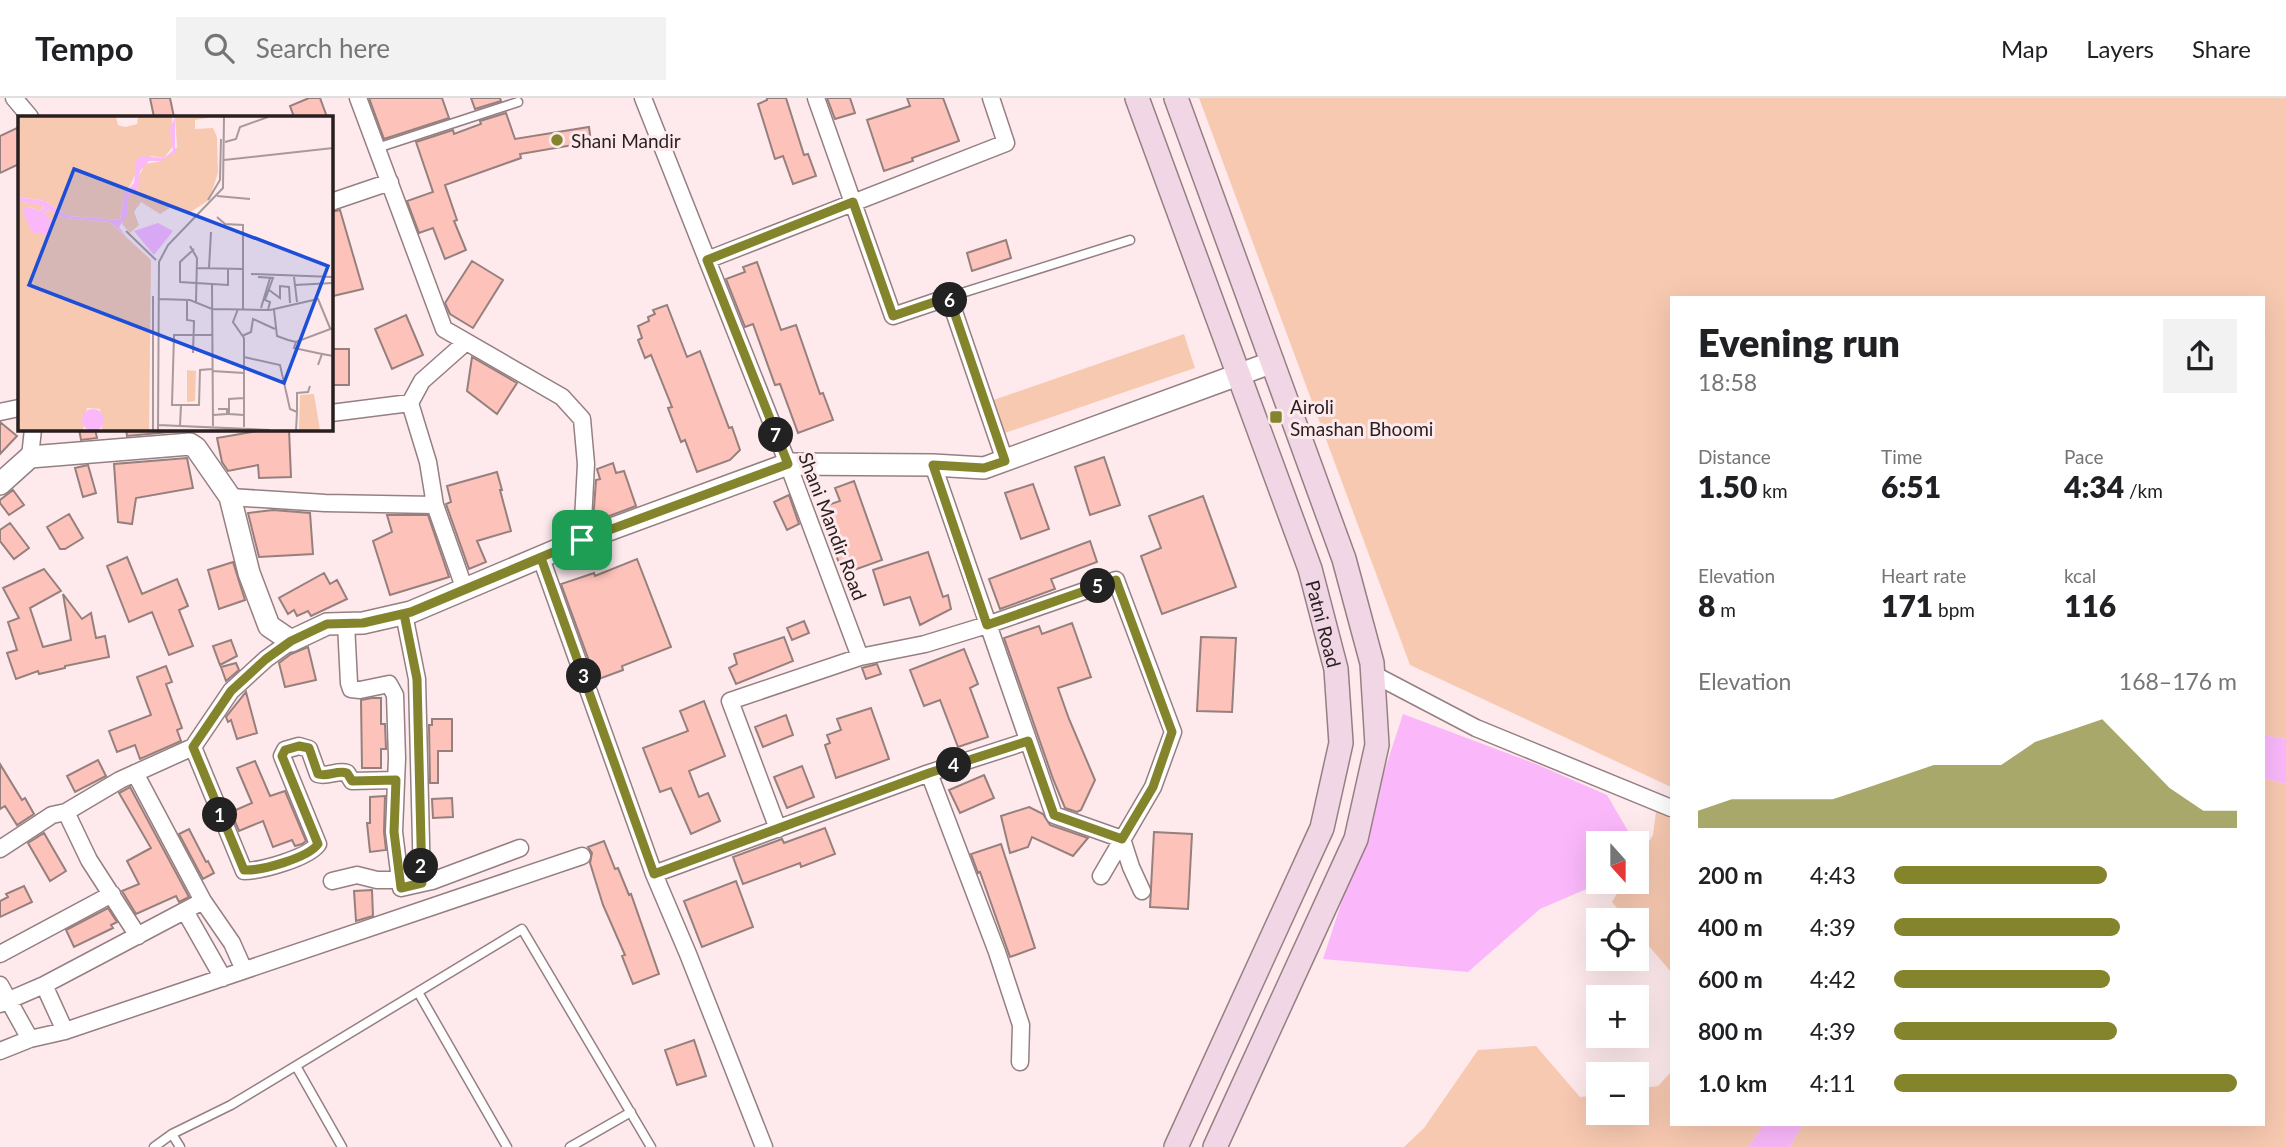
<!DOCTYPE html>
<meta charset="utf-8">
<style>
:root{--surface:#fff;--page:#f2f2f2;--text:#202124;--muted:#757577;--line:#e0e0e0;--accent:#84842d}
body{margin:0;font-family:Lato,sans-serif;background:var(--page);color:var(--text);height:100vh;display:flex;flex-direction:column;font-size:26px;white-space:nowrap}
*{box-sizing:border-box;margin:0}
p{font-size:23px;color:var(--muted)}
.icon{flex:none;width:38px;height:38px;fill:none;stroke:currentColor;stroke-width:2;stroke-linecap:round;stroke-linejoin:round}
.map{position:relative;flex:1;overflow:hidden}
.side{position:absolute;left:1670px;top:198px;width:595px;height:830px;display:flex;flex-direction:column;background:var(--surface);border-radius:0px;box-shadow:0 7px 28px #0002}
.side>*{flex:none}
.needle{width:46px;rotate:159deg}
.fabs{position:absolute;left:1586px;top:733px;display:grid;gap:14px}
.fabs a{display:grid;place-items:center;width:63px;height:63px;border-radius:0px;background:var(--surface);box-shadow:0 7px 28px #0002;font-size:35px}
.pin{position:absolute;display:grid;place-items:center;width:60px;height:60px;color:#fff;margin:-30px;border-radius:14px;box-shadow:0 4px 10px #0006}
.km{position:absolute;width:35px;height:35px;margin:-18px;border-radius:50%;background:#222;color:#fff;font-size:19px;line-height:35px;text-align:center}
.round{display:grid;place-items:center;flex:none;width:74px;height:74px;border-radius:0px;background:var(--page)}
.summary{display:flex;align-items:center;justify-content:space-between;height:119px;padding:0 28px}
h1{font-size:38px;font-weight:800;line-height:52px}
.metrics{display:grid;grid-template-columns:repeat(3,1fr);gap:10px;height:119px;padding:7px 28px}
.metrics div{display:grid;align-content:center}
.metrics b{font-size:30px;font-weight:800}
.metrics small{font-size:19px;font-weight:400}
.metrics p{font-size:19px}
.chart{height:196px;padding:14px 28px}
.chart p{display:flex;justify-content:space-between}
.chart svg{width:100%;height:126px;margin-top:7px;fill:var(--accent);opacity:.7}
ul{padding:0 28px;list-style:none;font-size:23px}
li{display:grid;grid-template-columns:112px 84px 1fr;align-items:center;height:52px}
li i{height:18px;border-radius:9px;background:var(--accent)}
header{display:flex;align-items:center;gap:42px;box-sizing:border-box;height:98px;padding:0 35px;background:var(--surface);border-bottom:2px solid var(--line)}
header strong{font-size:33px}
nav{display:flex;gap:38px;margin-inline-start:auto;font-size:24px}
.search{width:490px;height:63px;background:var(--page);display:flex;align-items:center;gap:18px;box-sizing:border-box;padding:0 24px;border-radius:0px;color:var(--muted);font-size:26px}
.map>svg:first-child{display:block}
</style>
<header>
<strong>Tempo</strong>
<div class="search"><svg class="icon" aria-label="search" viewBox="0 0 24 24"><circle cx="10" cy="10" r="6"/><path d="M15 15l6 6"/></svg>Search here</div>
<nav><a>Map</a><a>Layers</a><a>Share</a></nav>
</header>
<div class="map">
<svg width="2286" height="1049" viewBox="0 0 2286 1049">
<rect width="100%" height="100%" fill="#feeaed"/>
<path fill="#f8c9b1" d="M1199 0H2286V641L2263 637V200H1671V689L1410 567Z
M1184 236 1195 270 996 338 985 305Z
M2263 680 2286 686V1049H1790L1803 1026H2263Z
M1656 713 1671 720V874L1636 833V822H1627L1612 804 1624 784H1636V764L1653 737Z
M1536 948 1580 999 1598 997V1015H1636V991L1658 988 1671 974V1026H1764L1748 1049H1404L1424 1030 1478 952Z"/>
<path fill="#fab8fa" d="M1403 616 1536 666 1607 697 1631 738 1627 745 1598 746V784H1603L1540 811 1468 874 1323 861Z
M2263 637 2286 641V686L2263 680Z
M1764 1026H1803L1790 1049H1748Z"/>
<path fill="#fdc2ba" stroke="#96807d" stroke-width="2" d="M150 0H170L174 19H154Z
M309 0H320L327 19H294L290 8Z
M369 0H442L449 20 384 41Z
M471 0H500L501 3 475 11Z
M767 0H786L804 57 808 56 816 78 793 86 783 58 775 61 758 6 767 2Z
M827 0H850L855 15 835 21Z
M907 0H943L959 43 912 60 913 63 884 73 867 22 910 8Z
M506 15 515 41 589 29 591 44 520 56 521 60 445 87 457 122 454 123 466 152 445 161 433 130 419 135 407 103 433 94 416 44 453 32 454 36 481 26 480 23Z
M19 29V66L0 75V38Z
M340 112 363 191 333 198 331 188V114Z
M1006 142 1011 160 972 173 967 155Z
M472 163 503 182 473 230 450 216 445 205Z
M757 164 781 232 796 227 820 296 823 295 833 322 798 335 780 286 775 287 753 226 745 229 726 181 745 174 743 169Z
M667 207 687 259 700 253 729 330 732 329 740 352 730 362 697 374 685 342 681 344 668 310 672 309 651 257 645 260 638 242 642 240 638 228 649 223 648 219 655 216 653 212Z
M406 217 423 257 392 271 375 231Z
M331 251H349V287H331Z
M472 259 517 285 497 316 467 293Z
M0 324 17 338 0 356Z
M79 331H95L97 340 81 342Z
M126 331H182L183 333 127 338Z
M257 331H289L291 379 259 380 258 367 228 373 222 364 217 340 257 333Z
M1104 359 1120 407 1090 417 1075 369Z
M187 360 193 390 136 400 132 426 118 424 114 366Z
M613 365 616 375 624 373 636 408 593 424 596 382 600 381 597 371Z
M88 367 96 395 83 399 75 370Z
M497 374 502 392H500L511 433 477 443 486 464 469 471 446 406 451 404 447 388Z
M854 383 882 462 843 476 819 410 840 403 835 390Z
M1033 386 1049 431 1021 441 1005 395Z
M13 392 24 407 9 417 0 405V402Z
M789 397 799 426 787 432 774 404Z
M1203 398 1236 489 1162 516 1141 458 1161 450 1149 418Z
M273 412 310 415 313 456 259 459 248 415Z
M69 416 83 440 65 451H60L47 429Z
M387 417H428L449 479 390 497 373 443 392 434Z
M10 425 29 450 14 461 0 443V432Z
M1090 443 1097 464 1051 481 1055 491 1000 511 989 481Z
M928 454 943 499 948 497 951 511 920 527 910 499 884 507 873 472Z
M127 459 142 496 177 481 188 508 179 512 193 548 169 557 152 514 129 524 107 468Z
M637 461 671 549 622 568 623 572 596 582 561 486 594 475 595 478Z
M233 464 245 502 219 511 208 472Z
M44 471 61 493 30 510 43 549 71 542 63 496 82 521 91 515 96 540 105 538 109 559 65 568V570L39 576 38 573 16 581 7 555 17 552 8 524 19 520 3 490Z
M324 475 330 486 337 482 347 501 311 518 308 513 297 518 294 512 288 516 279 500Z
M804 523 809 535 792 542 787 530Z
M1072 525 1091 579 1058 590 1069 621 1095 682 1081 712 1077 714 1065 710 1053 681 1004 540 1039 528 1042 536Z
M784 539 793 563 736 586 729 570 737 566 734 556Z
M1201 539 1236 540 1232 614 1197 613Z
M231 542 237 558 220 567 213 548Z
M308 549 316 582 285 589 279 565 291 556Z
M964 551 978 586 970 590 988 639 958 649 940 602 924 608 910 572Z
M236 565 239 572 226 583 221 569Z
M877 566 881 576 866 581 862 570Z
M166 568 172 584 166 586 182 630 177 632 181 643 140 661 135 647 117 654 109 633 151 617 137 579Z
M246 594 257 635 237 641 231 622 228 624 226 619Z
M372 600H381V626H385L386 651H381V670H362L361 602Z
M704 603 725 658 689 673 699 699 708 695 720 723 691 736 671 690 660 694 643 650 688 633 680 613Z
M871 610 889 661 836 680 825 647 830 645 827 637 841 632 837 621Z
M786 617 793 637 763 649 755 629Z
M432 621H452V653H438V685H430L429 627H432Z
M98 662 106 678 75 694 67 678Z
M255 663 270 698 285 693 306 743 302 746 295 748 292 742 273 749 263 723 239 733 231 714 252 705 237 670Z
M0 666 22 702 25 700 34 716 17 727 5 708 0 711Z
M802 668 814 699 787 710 774 679Z
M984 677 994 700 960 715 949 692Z
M130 689 189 799 179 804 176 798 136 816 122 793 139 786 127 763 151 750 119 695Z
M385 698 384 734 386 752 370 754 367 725H370V699Z
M452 700 453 719 433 720 432 701Z
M1029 709 1043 716 1050 727 1088 740 1073 758 1032 739 1028 749 1010 755 1001 718Z
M825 730 835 756 801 769 800 765 743 786 733 759 782 741 784 745Z
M189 731 206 764 208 763 214 775 203 781 179 736Z
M1154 734 1192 736 1188 811 1150 809Z
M44 735 66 773 50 783 28 745Z
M604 743 615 771 618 770 629 797 631 796 659 876 633 886 622 858 625 857 603 807 590 765 592 755 588 749Z
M1001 746 1035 850 1010 859 980 774 978 775 971 756Z
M736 783 753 829 702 849 684 803Z
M24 788 32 804 0 819V803L8 799 6 796Z
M372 792 373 818 356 823 354 793Z
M108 810 117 824 111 827 113 830 74 849 66 832Z
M694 942 706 978 677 987 665 952Z"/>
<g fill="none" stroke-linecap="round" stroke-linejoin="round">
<defs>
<path id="service" d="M377 50 518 4
M949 199 1130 142
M418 894 507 1049
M296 968 342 1049
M172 1036 180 1049
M154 1049 172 1036 231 1007 522 831 651 1049
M570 1049 631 1014"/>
<path id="minor" d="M14 0 30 19
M358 0 444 231 562 299 582 321 586 366 582 442
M643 0 788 366 860 559
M816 0 893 218 949 199 1005 363
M331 104 390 84
M707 162 1006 45 991 0
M0 314 19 310
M331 315 410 305
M30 359 33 331
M933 367 1054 717 1122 741 1131 769 1142 793
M230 399 325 405 435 407 428 364 410 305 422 283 466 244
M435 407 465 492
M541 460 654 776 688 856 764 1049
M404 516 417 581 422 785
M346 526 349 585 351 591 360 592 389 586 395 597 397 660 394 734 401 790 432 783 520 750
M1373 576 1476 630 1671 710
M193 649 244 773C261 773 308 760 318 746L282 658 285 652 299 648 309 651 318 676C328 679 337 672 347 675L352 683 396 682
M135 675 203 803 232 845 244 872
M929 675 997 854 1021 927 1020 964
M66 714 89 762 138 838
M778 731 730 603 860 559 925 546 987 527 1116 482 1173 634 1153 689 1101 778
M0 751 52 717 66 714 120 682 193 649 231 593 266 561 291 543
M654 776 929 675 1028 643
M332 783 357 777 377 782H399
M185 813 223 880
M0 856 112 796
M0 887 30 941
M44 887 65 933
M0 906 44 887 203 803
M0 953 30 941 65 933 582 758"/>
<path id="tertiary" d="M0 386 30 359 190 346 196 350 230 399 249 475 269 528 291 543 327 526 363 525 411 514 576 444 788 366 933 367 984 370 1273 264"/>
<g id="secondary">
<path id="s1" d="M1137 0 1310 471 1336 571 1341 645 1322 730 1176 1049"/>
<path d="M1176 0 1344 461 1372 565 1377 647 1356 741 1215 1049"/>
</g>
</defs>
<use href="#service" stroke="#957f82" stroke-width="11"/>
<use href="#minor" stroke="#957f82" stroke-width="19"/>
<use href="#tertiary" stroke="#957f82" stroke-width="24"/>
<use href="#secondary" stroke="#957f82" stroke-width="26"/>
<use href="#service" stroke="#fff" stroke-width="8"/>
<use href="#minor" stroke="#fff" stroke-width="16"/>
<use href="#tertiary" stroke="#fff" stroke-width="21"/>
<use href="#secondary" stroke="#f1d7e5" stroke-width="23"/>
</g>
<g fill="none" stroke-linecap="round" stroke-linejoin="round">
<defs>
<path id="route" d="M582 442 411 514 363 525 327 526 291 543 266 561 231 593 193 649 244 772C261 773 308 760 318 746L282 658 285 652 299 648 309 650 318 676C328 679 337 672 347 675L352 683 396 682 394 734 401 790 422 785 417 581 404 516 411 514 541 460 654 776 929 675 1028 643 1054 717 1122 741 1153 689 1172 634 1116 482 987 527 933 367 984 370 1005 363 949 199 893 218 853 104 707 162 788 366 582 442"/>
</defs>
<use href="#route" stroke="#fff" stroke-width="14"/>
<use href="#route" stroke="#84842d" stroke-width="9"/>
</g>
<g fill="#84842d" stroke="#feeaed" stroke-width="2.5">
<circle cx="557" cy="42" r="7"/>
<rect x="1269" y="312" width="14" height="14" rx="3.5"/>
</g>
<g text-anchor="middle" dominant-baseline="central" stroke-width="6" stroke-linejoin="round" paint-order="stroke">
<g font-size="19" fill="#281f20" stroke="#feeaed" text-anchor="start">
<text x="571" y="42">Shani Mandir</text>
<text x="1290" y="308">Airoli<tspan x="1290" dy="22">Smashan Bhoomi</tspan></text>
</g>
<g font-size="19" fill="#281f20" stroke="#feeaed">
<text transform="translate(833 428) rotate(69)">Shani Mandir Road</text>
<text stroke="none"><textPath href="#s1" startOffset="558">Patni Road</textPath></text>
</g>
</g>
<g transform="translate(18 18)">
<rect width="315" height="315" fill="#feeaed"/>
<path d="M0 1H98L100 9 107 11 119 8 120 1H154L156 29 146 42 133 40 118 57 106 82 102 104 50 100 27 85 0 81ZM157 1H195L177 4V13L195 12 199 21 200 57 191 84 171 97 155 90 142 98 123 86 116 96 121 109 112 117 104 108 110 82 127 48 143 45 159 31ZM0 85 26 89 23 95 11 91 4 95 26 98 30 94 46 102 92 106 133 144 131 314H84L82 293 69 292 65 314H0ZM169 254 178 255 177 285 169 286ZM296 278 302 314H281L282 279Z" fill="#f8c9b1"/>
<path d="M157 1V37L143 45H131L122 55 120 73 110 82 109 99 101 111 108 120 92 106 46 102 30 94 26 98 33 103 32 114 27 119 14 116 4 94 11 91 23 95 26 90 0 85V81L27 85 50 100 102 104 107 77 116 67 118 45 123 40 146 42 155 35 152 14ZM140 107 155 115 136 139 116 115ZM64 304a11 11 0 1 1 22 0a11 11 0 1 1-22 0Z" fill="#fab8fa"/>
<path fill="none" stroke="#a8999b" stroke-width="2" d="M207 26 218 23 222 11 250 1M206 44 315 32M199 80 232 83M190 84 202 64 203 23M199 101 207 108 225 109V193M108 115 138 144M172 130 179 142 178 186M176 133 162 146V166L210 169V152M179 152 226 153M191 152 193 116M233 158 315 161M240 161 255 162 247 184 252 186 250 194M276 161 279 186M194 168 195 310M277 169 315 167M251 174 262 182V170L271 171 272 187M141 183 172 184 194 193 252 194 300 183 312 212M169 184V204L176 205 175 237M243 192 252 162M220 193 215 206 226 222V311M256 194 259 220 270 224 278 226 315 212M194 219H156L154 289H181L182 254 194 253M224 220 233 216 235 203 257 213M278 226 276 232 304 238M226 241 262 249 272 293 279 296 278 314M300 249 304 238 315 240M194 255 226 257M226 282 211 283V298L226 299M279 296V277L290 276 292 270M195 299 209 298V293H200M140 309 252 314M162 310 163 289M135 314V180M140 314 141 146 150 129 205 72 206 1"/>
<path fill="#1d4ed8" fill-opacity="0.15" stroke="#1d4ed8" stroke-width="3.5" d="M56 53 310 150 266 267 11 169Z"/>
<rect width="315" height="315" fill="none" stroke="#281f20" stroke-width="3.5"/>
</g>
</svg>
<div class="fabs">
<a><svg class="needle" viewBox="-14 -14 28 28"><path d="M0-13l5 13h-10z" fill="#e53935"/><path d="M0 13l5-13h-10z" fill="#757577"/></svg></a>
<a><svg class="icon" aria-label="locate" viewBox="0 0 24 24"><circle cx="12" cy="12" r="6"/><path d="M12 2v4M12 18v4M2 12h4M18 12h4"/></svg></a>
<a>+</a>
<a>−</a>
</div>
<div class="pin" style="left:582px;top:442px;background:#1e9e55"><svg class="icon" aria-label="arrive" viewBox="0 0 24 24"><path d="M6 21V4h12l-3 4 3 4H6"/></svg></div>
<b class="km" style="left:220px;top:717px">1</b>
<b class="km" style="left:421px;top:768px">2</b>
<b class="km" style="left:584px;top:578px">3</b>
<b class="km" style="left:954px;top:667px">4</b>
<b class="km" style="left:1098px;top:488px">5</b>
<b class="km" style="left:950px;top:202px">6</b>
<b class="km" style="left:776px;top:337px">7</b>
<section class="side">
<div class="summary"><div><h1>Evening run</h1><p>18:58</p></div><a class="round"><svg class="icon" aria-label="share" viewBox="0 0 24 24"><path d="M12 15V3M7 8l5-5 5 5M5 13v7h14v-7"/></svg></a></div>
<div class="metrics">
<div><p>Distance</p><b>1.50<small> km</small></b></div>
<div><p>Time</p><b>6:51</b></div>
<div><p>Pace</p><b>4:34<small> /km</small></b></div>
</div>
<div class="metrics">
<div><p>Elevation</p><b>8<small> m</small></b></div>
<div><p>Heart rate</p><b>171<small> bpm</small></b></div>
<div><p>kcal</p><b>116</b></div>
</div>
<div class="chart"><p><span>Elevation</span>168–176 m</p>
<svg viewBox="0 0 160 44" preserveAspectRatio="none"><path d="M0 44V38L10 34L20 34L30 34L40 34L50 30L60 26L70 22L80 22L90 22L100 14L110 10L120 6L130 18L140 30L150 38L160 38V44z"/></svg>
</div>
<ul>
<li><b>200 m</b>4:43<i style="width:62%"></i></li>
<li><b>400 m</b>4:39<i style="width:66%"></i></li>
<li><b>600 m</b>4:42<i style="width:63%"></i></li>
<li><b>800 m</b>4:39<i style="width:65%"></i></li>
<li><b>1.0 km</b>4:11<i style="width:100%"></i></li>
</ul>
</section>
</div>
